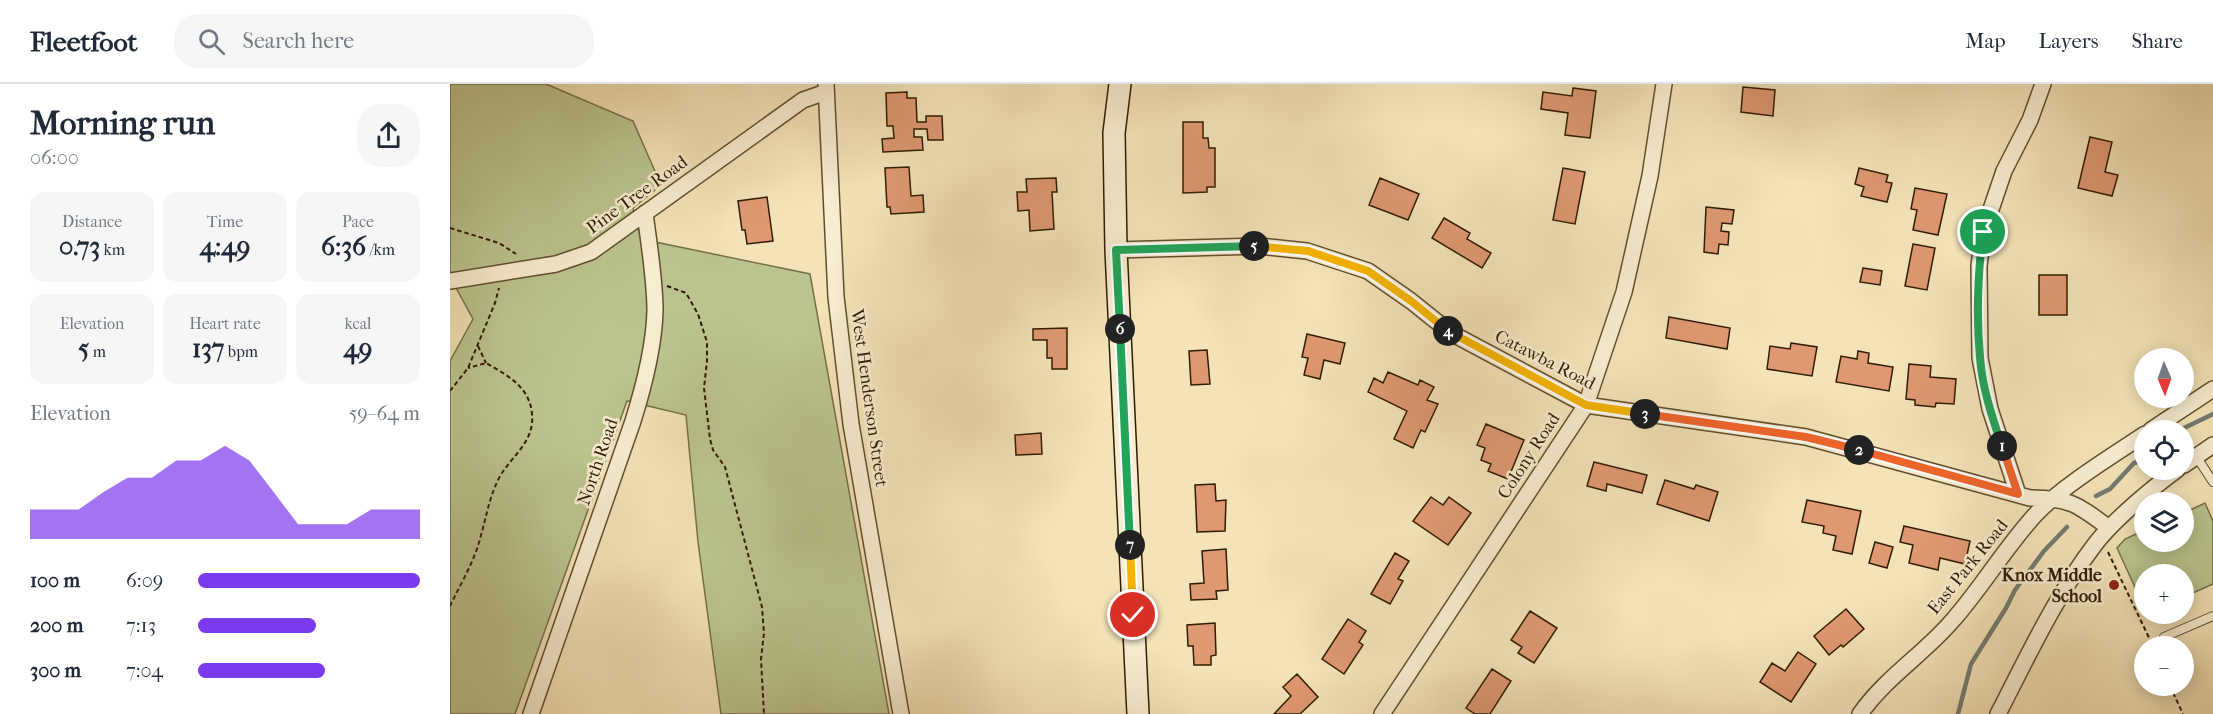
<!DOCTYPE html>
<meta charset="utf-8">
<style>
:root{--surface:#fff;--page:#f6f6f7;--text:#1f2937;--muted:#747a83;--line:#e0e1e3;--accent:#7c3aed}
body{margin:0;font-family:"IM FELL French Canon",serif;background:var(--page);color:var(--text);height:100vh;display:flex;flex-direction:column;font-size:22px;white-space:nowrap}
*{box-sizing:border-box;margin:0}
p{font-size:20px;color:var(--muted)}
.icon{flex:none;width:33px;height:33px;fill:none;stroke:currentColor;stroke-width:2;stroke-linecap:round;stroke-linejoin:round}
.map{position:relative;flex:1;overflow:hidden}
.sheet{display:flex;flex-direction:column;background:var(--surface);width:450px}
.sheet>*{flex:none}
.needle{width:39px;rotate:178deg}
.controls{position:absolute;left:1684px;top:264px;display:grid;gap:12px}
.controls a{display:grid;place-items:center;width:60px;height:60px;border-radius:50%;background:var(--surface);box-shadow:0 3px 15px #0003;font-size:30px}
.pin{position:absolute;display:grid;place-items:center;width:51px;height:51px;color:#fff;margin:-26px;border:3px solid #fff;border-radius:50%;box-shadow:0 2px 6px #0007}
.km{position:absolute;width:30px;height:30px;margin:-15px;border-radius:50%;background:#222;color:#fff;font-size:16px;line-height:30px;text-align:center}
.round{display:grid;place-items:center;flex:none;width:63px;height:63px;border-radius:24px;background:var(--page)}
.summary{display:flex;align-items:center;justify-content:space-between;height:102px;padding:0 30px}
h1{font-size:33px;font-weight:700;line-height:45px}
.metrics{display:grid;grid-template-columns:repeat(3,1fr);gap:9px;height:102px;padding:6px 30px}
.metrics div{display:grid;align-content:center;border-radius:15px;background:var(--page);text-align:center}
.metrics b{font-size:26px;font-weight:700}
.metrics small{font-size:16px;font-weight:400}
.metrics p{font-size:16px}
.chart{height:168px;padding:12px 30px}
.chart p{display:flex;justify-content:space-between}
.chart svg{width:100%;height:108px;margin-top:6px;fill:var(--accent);opacity:.7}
ul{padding:0 30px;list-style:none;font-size:20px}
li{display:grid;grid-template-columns:96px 72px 1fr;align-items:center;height:45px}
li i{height:15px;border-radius:8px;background:var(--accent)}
header{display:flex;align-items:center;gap:36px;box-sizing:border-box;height:84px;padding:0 30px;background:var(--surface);border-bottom:2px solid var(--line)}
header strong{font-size:28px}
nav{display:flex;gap:33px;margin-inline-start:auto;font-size:21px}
.search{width:420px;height:54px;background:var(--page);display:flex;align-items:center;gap:15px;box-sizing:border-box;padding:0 21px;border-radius:24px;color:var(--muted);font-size:22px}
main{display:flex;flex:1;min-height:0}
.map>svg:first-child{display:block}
</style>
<header>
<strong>Fleetfoot</strong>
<div class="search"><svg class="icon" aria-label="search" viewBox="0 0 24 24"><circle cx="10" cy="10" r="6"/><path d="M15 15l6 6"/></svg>Search here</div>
<nav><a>Map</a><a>Layers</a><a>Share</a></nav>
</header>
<main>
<section class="sheet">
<div class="summary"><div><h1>Morning run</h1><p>06:00</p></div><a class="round"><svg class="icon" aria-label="share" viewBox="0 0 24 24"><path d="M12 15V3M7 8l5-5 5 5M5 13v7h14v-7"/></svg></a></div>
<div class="metrics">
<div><p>Distance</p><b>0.73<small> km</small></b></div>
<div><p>Time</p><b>4:49</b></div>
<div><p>Pace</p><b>6:36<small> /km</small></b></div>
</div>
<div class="metrics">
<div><p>Elevation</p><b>5<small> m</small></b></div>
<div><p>Heart rate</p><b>137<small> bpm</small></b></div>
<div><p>kcal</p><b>49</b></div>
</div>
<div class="chart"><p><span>Elevation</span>59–64 m</p>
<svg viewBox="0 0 160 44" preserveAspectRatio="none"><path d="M0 44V32L10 32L20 32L30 25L40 19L50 19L60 12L70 12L80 6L90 12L100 25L110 38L120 38L130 38L140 32L150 32L160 32V44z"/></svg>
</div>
<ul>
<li><b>100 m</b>6:09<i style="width:100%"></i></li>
<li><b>200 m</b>7:13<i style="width:53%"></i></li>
<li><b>300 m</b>7:04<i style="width:57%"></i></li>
</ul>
</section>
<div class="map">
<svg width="1763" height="630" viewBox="0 0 1763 630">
<rect width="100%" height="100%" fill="#f3e3b7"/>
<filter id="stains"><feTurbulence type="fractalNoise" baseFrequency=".00333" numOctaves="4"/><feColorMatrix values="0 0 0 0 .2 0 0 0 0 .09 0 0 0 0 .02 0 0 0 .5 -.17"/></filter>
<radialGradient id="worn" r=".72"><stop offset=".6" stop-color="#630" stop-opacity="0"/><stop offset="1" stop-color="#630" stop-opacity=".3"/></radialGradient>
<path fill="#bbc48e" stroke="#767048" stroke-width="1.5" d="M0 0H96L183 37 211 101 183 124 191 155 360 190 439 630H271L248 458 236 331 177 317 65 630H0V277L23 235 0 193Z
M1755 419 1763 437V500L1734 513V490H1695V525L1667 464 1675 455 1695 446V458H1734V429Z"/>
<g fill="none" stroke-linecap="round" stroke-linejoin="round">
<path stroke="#747b70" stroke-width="4.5" d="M1730 346 1763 330
M1646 412 1660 405 1684 379 1695 376
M1508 630 1521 580 1556 524 1565 506 1594 467 1617 443"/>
</g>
<path fill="#de9872" stroke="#311c01" stroke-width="1.5" d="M1293 3 1325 6 1323 32 1291 28Z
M1123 4 1146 7 1140 54 1115 51 1118 29 1091 25 1093 8 1122 12Z
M457 8V14H466L467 38H476V32H492L493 56H478L477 45H464V53H472L473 66 433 68 432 55 444 54 443 42H437L436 9Z
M733 38H753V54H758L759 64H765V103H757V108L733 109Z
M1640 53 1662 58 1655 88 1668 91 1662 112 1628 104Z
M459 83 461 112 473 111 474 128 441 130 440 123H437L435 84Z
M1113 84 1135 88 1125 140 1103 136Z
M1409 84 1438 91 1436 98 1442 99 1437 118 1411 112 1414 103 1405 100Z
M606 94 607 108H602L604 145 580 147 579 126 568 127 567 108H577L576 95Z
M930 94 969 110 958 136 919 121Z
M1465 104 1497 110 1488 151 1463 146 1467 126 1461 125Z
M317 113 323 157 297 160 295 146H292L288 117Z
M1256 123 1284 126 1282 140 1272 139 1271 147 1279 148 1278 161 1269 160 1268 170 1254 168Z
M994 134 1020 149 1017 155 1041 169 1032 184 982 154Z
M1463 160 1485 164 1477 206 1455 202Z
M1413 184 1432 187 1430 201 1410 198Z
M1589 191H1617V231H1589Z
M1219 233 1280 244 1277 265 1216 254Z
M617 244V285H602V274H597V256H583V245Z
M857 250 895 259 890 280 874 276 870 295 854 291 858 274 852 273Z
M1341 259 1367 263 1362 292 1317 285 1320 262 1340 265Z
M757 266 760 300 741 301 739 267Z
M1408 267 1419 269 1418 279 1443 283 1439 307 1386 298 1391 272 1407 275Z
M1459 280 1481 282 1480 293 1506 295 1504 320 1486 319 1485 323 1465 321V316L1456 315Z
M938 288 968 301 970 296 984 303 977 316 988 320 975 348 971 346 963 364 944 355 957 327 918 308 924 294 933 299Z
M1036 340 1074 356 1058 395 1038 387 1041 380 1031 376 1035 364 1027 361Z
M591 349 592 370 566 371 565 351Z
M1144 378 1197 391 1192 409 1157 400 1156 407 1137 402Z
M1215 396 1244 405 1246 401 1268 408 1259 437 1207 420Z
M765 400 766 417 776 416 775 447 747 448 745 401Z
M981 413 993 421 999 413 1021 429 998 461 963 437Z
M1357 416 1411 427 1402 470 1383 466 1386 452 1373 449 1374 442 1352 438Z
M1454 442 1520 457 1515 480 1490 474 1488 486 1459 479 1463 461 1450 458Z
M1425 458 1443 463 1437 484 1419 479Z
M776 465 778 506 766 507 767 515 741 516 740 500 754 499 752 467Z
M945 469 959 477 948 495 953 497 940 520 921 510Z
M1396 525 1414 545 1393 563 1391 561 1379 571 1364 552Z
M1080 527 1107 544 1084 579 1068 569 1072 563 1061 556Z
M898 535 916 547 909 558 913 561 894 590 872 575Z
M765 539 766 571 761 572V581H744L743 562H738L737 541Z
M1348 568 1366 580 1341 618 1310 598 1322 579 1335 587Z
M1042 585 1061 597 1040 630H1025L1016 624Z
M847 590 868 613 850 630H824L841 612 833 603Z"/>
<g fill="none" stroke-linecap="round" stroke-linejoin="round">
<defs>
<path id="lane" d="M1746 372 1763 398
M1714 553 1763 532"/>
<path id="street" d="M376 0 386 213 401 340 451 630
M666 166 809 162 857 167 918 187 961 217 1001 249 1136 321 1356 353 1580 414C1621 414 1628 421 1659 444
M0 197 106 180 141 168 353 16 376 8
M1701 346 1763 305
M1734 381 1763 361
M1568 410 1540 325 1530 274 1529 182 1533 149 1554 87 1580 36 1593 0
M81 630 183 337C194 302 204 264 205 227 205 195 199 161 195 129
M932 630 1136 321 1174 208 1200 92 1214 0
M1410 630C1436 593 1474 570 1503 536 1532 503 1555 464 1585 431 1611 403 1662 372 1695 350
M1548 630C1578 572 1606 511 1646 459 1664 436 1703 403 1727 386"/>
<path id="secondary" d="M670 0 664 49 666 166 688 630"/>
</defs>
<use href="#lane" stroke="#624e2e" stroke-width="10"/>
<use href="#street" stroke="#624e2e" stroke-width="18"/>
<use href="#secondary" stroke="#311c01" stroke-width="24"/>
<path stroke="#311c01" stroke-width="2" stroke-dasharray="4.5 3" stroke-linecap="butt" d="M0 144 49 159 66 170
M217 202 236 209 248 230 257 258V277L254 304 260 355 263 366 275 383 312 523 314 549 311 575 314 630
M28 262 36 279
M0 307 18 284 45 219 49 204
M1658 468 1703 562
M0 522C10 501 24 478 30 455 36 434 39 414 49 394 61 372 85 358 82 330 80 303 57 291 36 279L18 284
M1720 602 1733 630"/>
<use href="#lane" stroke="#f7edd0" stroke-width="8"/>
<use href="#street" stroke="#f7edd0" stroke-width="15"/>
<use href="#secondary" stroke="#f7edd0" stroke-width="21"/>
</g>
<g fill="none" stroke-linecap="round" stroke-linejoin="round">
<defs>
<path id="split-1" d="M1533 148C1528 189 1526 232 1530 273 1532 303 1542 333 1552 362"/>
<path id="split-2" d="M1409 366 1568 410 1552 362"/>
<path id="split-3" d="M1195 330 1356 353 1409 366"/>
<path id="split-4" d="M998 247 1136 321 1195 330"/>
<path id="split-5" d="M804 162 858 167 918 187 961 217 998 247"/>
<path id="split-6" d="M670 245 666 166 804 162"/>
<path id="split-7" d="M670 245 680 461"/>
<path id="split-8" d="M680 461 683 531"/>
</defs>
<use href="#split-1" stroke="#fff" stroke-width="12"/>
<use href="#split-2" stroke="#fff" stroke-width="12"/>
<use href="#split-3" stroke="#fff" stroke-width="12"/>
<use href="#split-4" stroke="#fff" stroke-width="12"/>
<use href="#split-5" stroke="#fff" stroke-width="12"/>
<use href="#split-6" stroke="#fff" stroke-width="12"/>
<use href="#split-7" stroke="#fff" stroke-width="12"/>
<use href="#split-8" stroke="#fff" stroke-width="12"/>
<use href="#split-1" stroke="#22a559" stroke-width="8"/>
<use href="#split-2" stroke="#f0652b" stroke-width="8"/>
<use href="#split-3" stroke="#f0652b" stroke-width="8"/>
<use href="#split-4" stroke="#f5b400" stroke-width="8"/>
<use href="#split-5" stroke="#f5b400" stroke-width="8"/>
<use href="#split-6" stroke="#22a559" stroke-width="8"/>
<use href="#split-7" stroke="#22a559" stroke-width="8"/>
<use href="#split-8" stroke="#f5b400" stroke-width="8"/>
</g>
<circle fill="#8f2418" stroke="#f7edd0" stroke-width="2" cx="1664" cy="501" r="6"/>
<g text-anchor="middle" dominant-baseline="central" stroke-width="5" stroke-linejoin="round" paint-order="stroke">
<g font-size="18" fill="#311c01" stroke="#f7edd0">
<text transform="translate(187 111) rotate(-36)">Pine Tree Road</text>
<text transform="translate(1095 276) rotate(27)">Catawba Road</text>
<text transform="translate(419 314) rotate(82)">West Henderson Street</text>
<text transform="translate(1079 372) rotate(-57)">Colony Road</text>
<text transform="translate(148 378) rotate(-71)">North Road</text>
<text transform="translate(1518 483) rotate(-51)">East Park Road</text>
</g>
<g font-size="18" font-weight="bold" fill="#311c01" stroke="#f7edd0" text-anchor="end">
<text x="1652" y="491">Knox Middle<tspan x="1652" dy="21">School</tspan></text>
</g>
</g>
<rect width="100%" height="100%" filter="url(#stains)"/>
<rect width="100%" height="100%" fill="url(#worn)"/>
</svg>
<div class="controls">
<a><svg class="needle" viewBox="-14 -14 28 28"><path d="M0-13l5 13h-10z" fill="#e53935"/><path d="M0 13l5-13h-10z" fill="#747a83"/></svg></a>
<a><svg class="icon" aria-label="locate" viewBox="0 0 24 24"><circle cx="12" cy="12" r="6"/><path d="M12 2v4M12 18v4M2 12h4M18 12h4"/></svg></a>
<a><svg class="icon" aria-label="layers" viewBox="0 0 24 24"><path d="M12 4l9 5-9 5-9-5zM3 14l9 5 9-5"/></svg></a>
<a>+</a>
<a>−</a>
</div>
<div class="pin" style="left:1533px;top:148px;background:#1e9e55"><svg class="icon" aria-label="arrive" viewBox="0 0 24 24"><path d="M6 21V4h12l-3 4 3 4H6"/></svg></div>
<div class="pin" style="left:683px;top:531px;background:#d93025"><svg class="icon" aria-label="check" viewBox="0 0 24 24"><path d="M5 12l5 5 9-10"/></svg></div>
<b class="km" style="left:1552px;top:362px">1</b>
<b class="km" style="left:1409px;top:366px">2</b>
<b class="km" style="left:1195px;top:330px">3</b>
<b class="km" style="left:998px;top:247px">4</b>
<b class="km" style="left:804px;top:162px">5</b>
<b class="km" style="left:670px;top:245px">6</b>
<b class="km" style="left:680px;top:461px">7</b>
</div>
</main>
